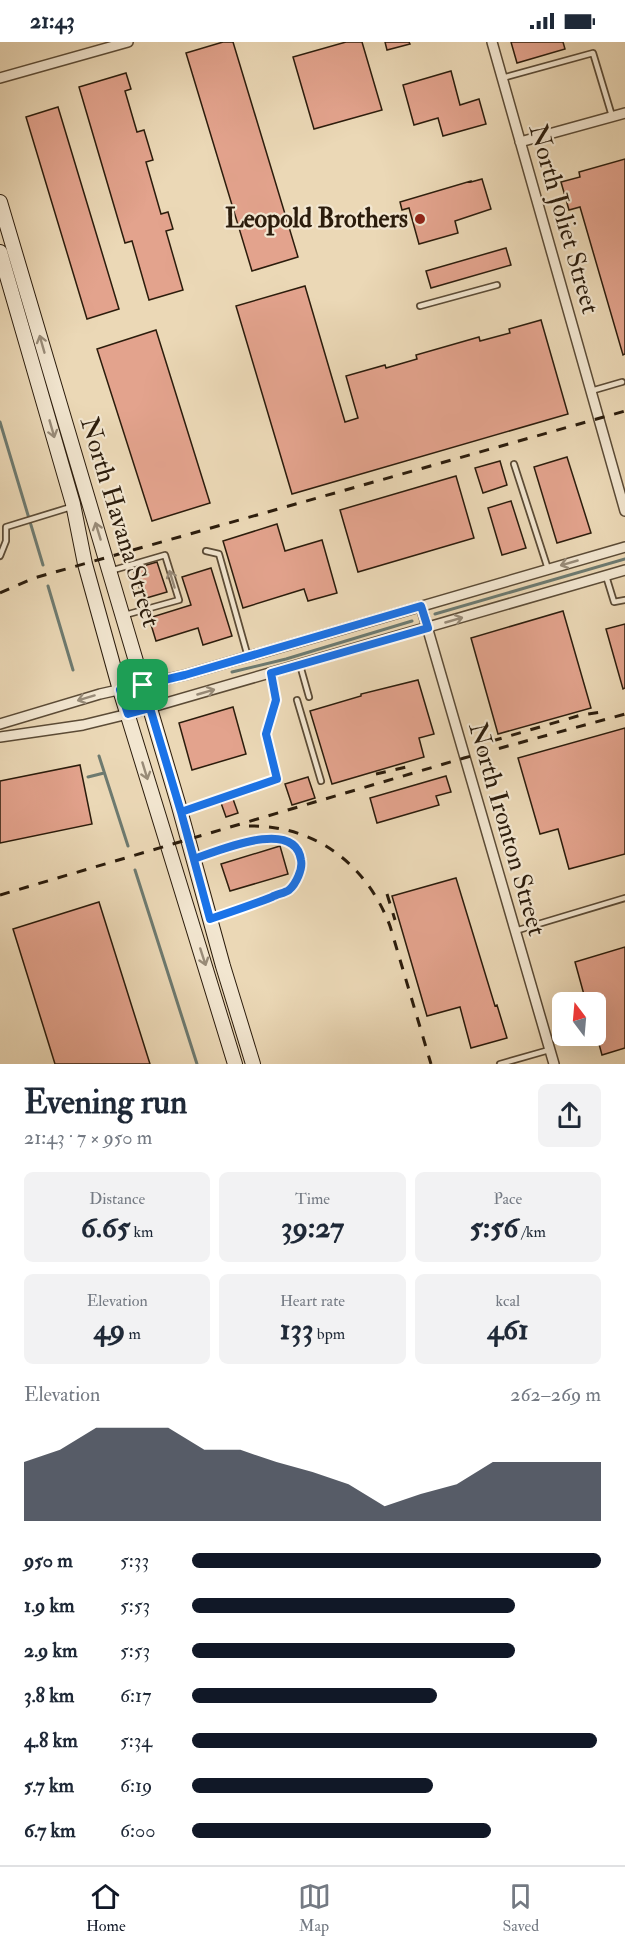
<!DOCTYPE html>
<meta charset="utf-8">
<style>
:root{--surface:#fff;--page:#f2f2f3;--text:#1f2937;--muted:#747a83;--line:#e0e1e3;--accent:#111827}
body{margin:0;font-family:"IM FELL Double Pica",serif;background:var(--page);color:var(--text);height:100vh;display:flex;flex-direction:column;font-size:22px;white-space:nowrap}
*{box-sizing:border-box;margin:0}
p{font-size:20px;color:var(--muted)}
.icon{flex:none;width:33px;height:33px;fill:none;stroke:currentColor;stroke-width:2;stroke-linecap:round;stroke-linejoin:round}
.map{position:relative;height:1022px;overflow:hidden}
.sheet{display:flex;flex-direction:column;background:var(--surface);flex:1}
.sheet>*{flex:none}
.needle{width:39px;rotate:344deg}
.tools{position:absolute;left:552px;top:950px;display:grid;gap:12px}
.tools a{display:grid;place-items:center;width:54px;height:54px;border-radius:9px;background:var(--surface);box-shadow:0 6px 24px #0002;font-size:30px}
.pin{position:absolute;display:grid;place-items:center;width:51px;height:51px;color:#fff;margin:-26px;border-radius:12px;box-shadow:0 3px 9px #0006}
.round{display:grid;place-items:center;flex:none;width:63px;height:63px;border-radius:9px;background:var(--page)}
.headline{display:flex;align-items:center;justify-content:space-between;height:102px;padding:0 24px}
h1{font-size:33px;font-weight:700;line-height:45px}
.metrics{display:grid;grid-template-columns:repeat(3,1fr);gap:9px;height:102px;padding:6px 24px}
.metrics div{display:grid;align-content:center;border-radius:9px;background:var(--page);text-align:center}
.metrics b{font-size:30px;font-weight:700}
.metrics small{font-size:16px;font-weight:400}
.metrics p{font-size:16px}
.chart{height:168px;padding:12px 24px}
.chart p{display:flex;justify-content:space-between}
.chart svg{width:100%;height:108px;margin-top:6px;fill:var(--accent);opacity:.7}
ul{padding:0 24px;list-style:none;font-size:20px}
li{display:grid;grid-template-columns:96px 72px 1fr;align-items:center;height:45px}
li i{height:15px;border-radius:8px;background:var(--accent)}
.status{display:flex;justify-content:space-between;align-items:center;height:42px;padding:0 30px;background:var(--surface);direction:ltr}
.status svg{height:16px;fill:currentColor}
.menu{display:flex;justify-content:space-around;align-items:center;height:84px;border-top:2px solid var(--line);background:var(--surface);font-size:16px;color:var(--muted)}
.menu a{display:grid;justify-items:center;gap:3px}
.menu .selected{color:var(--accent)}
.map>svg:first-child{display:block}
</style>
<div class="status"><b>21:43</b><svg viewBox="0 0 49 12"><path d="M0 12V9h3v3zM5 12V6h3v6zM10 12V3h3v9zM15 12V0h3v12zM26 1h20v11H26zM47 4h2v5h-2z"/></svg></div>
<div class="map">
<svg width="625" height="1022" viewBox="0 0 625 1022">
<rect width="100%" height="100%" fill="#ebd8b6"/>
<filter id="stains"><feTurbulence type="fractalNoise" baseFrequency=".00333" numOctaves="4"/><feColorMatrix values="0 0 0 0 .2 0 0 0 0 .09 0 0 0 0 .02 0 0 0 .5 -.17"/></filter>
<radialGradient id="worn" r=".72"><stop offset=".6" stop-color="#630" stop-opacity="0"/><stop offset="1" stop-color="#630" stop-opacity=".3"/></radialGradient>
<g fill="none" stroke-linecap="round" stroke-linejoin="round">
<path stroke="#6d7a70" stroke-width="3" d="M0 380 43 523
M48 544 73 628
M435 572 625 517
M232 630 286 617 412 579
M99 714 128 804
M88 735 104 731
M135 828 197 1022"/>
</g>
<path fill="#e3a38d" stroke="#2b1c0c" stroke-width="1.5" d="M223 0H233L298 215 252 229 186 11Z
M346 0H362L382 68 314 87 293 15Z
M385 0H409L410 2 387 8Z
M511 0H563L565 7 517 21Z
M451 29 460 63 479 57 486 82 443 94 438 76 414 83 403 43Z
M126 31 131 47 125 49 137 90 144 88 153 118 146 120 161 172 168 170 173 187 166 189 183 248 149 258 132 199 125 201 79 45Z
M58 65 119 267 87 277 26 75Z
M625 117V312L623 313 580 165 569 168 561 140 580 135 579 130Z
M482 137 491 167 455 179 458 191 419 202 409 166 402 168 400 160 471 139V140Z
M506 206 511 223 431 246 426 229Z
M305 244 345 380 358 376 346 334 385 323 386 326 417 317 416 313 479 295 480 299 510 291 509 287 541 278 568 372 292 452 236 264Z
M156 288 210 461 152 479 97 307Z
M567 415 591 491 557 501 534 425Z
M500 419 507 443 483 451 475 426Z
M456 434 474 496 358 530 340 468Z
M511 459 526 506 502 513 488 466Z
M277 482 285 509 322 498 337 551 308 559 304 547 243 566 223 499Z
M157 520 167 550 143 557 133 527Z
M211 526 232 594 203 603 198 586 156 599 149 576 191 563 182 535Z
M563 569 591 666 498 692 471 596Z
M625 582V646L623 647 606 587Z
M418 638 434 692 419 696 424 715 332 742 310 669 361 654V652Z
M233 665 246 712 192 728 179 681Z
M625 686V812L569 827 558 787 540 792 518 716Z
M80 723 92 782 0 801V739Z
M446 734 451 750 436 754 439 763 377 781 370 756Z
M308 735 315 756 292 763 285 742Z
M233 757 238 771 226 775 221 761Z
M280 804 288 832 230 849 221 822Z
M456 836 495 964 497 963 507 996 471 1006 460 965 427 974 392 854Z
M99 860 150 1022H55L13 887Z
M625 905V1006L602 1013 596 991V960H586L575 920Z"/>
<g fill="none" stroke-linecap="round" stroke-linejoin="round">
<defs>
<path id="service" d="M502 36 593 11 612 74
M420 264 497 243
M591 349 622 340
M514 422 548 527
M206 509 219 512 248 615
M0 514 6 499V485L71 465
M110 529 165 513 179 558 125 573
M606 534 614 560 625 558
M300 623 309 655
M297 658 321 739
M184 769 277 737 266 692 276 658 271 631
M195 817 230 804 265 797H283L295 806 301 818 299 833 290 847 213 876
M515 889 625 856
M500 1022 549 1008"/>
<path id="minor" d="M492 0 625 469
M0 36 128 0
M520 100 625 71
M421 564 554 1022
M0 682 100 652 185 633 625 505
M0 695 83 683 128 672 625 528"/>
<path id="secondary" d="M0 160 178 761 223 924 253 1022
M0 210 73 462 85 522 120 648 235 1022"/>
</defs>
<use href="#service" stroke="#5b4b36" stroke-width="8"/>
<use href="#minor" stroke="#5b4b36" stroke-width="12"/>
<use href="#secondary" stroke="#2b1c0c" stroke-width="16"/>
<use href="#service" stroke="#f2e6d0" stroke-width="4.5"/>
<use href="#minor" stroke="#f2e6d0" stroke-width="9"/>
<use href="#secondary" stroke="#f2e6d0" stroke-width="14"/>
<path stroke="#2b1c0c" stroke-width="3" stroke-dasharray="10 10" stroke-linecap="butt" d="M0 551 34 536 625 369
M492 699 581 673 608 669
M376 732 411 724
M249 784C316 783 367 823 390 884L431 1022
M387 852 395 878
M0 853 464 716 625 672"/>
</g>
<defs><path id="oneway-shaft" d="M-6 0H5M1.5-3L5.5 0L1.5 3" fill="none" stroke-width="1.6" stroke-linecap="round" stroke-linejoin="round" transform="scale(1.5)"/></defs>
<g stroke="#988b78">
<use href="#oneway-shaft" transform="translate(42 302) rotate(-106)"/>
<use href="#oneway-shaft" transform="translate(52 387) rotate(74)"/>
<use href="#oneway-shaft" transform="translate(98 489) rotate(-107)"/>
<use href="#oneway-shaft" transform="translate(569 521) rotate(164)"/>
<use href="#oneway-shaft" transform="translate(172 537) rotate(-107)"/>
<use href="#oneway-shaft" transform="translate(454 578) rotate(-16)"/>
<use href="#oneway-shaft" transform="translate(206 650) rotate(-16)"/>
<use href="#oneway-shaft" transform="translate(86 656) rotate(163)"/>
<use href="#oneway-shaft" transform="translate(145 729) rotate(73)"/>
<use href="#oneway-shaft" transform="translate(203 915) rotate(72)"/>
</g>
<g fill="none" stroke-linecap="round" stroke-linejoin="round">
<defs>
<path id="route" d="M143 643 120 648 128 672 150 666 181 770 210 877C231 870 252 863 272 855 277 852 285 851 289 848 296 842 303 827 301 818 295 775 218 809 194 817L181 770 277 737 266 692 276 658 271 631 428 586 421 564 185 633 143 643"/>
</defs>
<use href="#route" stroke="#fff" stroke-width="12"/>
<use href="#route" stroke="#1a73e8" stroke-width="8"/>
</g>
<circle fill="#8f2418" stroke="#f2e6d0" stroke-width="2" cx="420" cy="177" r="6"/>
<g text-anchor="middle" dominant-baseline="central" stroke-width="4.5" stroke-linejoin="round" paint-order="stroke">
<g font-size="26" font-weight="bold" fill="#2b1c0c" stroke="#f2e6d0" text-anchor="end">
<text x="408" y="177">Leopold Brothers</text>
</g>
<g font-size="26" fill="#2b1c0c" stroke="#f2e6d0">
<text transform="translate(564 177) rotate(74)">North Joliet Street</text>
<text transform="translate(120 480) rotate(73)">North Havana Street</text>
<text transform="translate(507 787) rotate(74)">North Ironton Street</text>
</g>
</g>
<rect width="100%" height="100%" filter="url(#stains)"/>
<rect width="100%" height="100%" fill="url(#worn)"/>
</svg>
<div class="tools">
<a><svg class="needle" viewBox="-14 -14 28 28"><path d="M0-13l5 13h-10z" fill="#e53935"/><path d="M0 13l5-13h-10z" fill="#747a83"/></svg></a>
</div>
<div class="pin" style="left:143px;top:643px;background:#1e9e55"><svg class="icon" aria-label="arrive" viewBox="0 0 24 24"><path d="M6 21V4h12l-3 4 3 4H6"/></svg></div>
</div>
<section class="sheet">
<div class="headline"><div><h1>Evening run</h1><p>21:43 · 7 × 950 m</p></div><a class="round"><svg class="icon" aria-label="share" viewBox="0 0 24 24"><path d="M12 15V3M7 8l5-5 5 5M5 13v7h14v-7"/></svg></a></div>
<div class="metrics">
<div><p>Distance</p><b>6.65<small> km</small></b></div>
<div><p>Time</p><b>39:27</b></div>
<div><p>Pace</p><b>5:56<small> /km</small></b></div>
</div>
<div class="metrics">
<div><p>Elevation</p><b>49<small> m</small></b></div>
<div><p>Heart rate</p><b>133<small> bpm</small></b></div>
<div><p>kcal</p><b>461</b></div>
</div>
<div class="chart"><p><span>Elevation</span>262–269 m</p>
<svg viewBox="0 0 160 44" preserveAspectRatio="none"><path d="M0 44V20L10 15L20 6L30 6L40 6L50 15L60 15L70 20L80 24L90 29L100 38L110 33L120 29L130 20L140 20L150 20L160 20V44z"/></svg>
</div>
<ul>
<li><b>950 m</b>5:33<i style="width:100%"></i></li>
<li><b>1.9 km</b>5:53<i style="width:79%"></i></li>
<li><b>2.9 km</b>5:53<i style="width:79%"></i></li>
<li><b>3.8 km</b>6:17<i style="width:60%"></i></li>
<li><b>4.8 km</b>5:34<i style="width:99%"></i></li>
<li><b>5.7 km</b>6:19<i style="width:59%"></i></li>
<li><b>6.7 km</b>6:00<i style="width:73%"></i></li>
</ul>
</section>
<nav class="menu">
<a class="selected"><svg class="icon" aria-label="home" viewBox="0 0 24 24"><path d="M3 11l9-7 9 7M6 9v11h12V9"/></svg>Home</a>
<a><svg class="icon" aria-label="map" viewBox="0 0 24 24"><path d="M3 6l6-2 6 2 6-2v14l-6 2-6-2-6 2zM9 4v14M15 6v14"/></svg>Map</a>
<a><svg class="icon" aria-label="saved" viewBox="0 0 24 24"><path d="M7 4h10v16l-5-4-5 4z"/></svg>Saved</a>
</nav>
